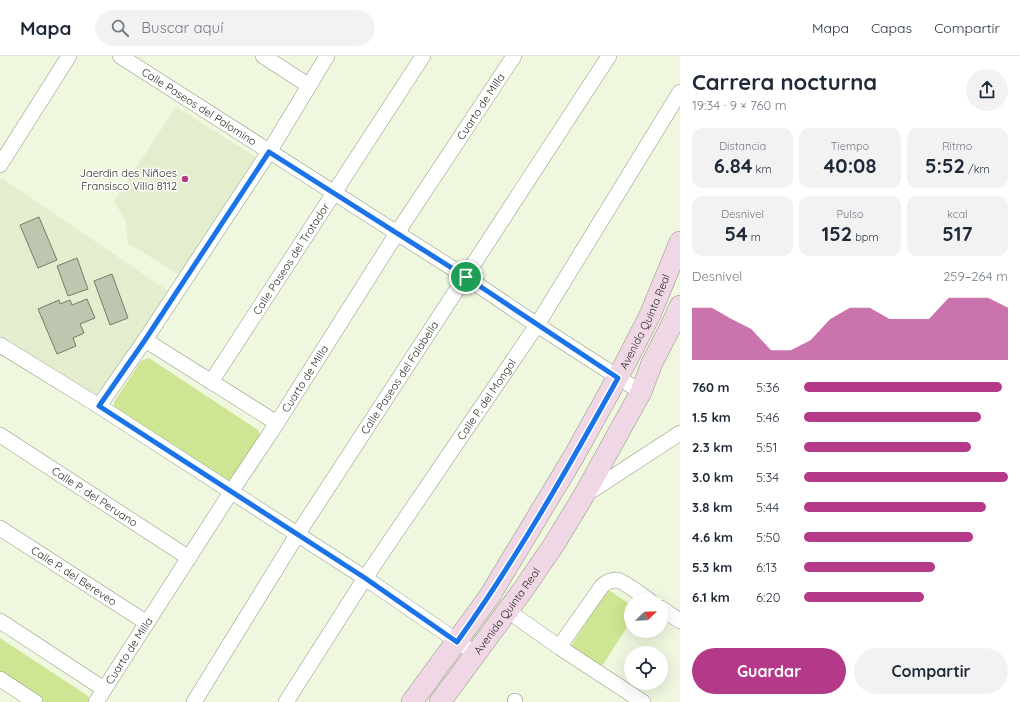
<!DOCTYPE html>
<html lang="es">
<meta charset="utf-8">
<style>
:root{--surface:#fff;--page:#f2f2f3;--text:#1f2937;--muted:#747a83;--line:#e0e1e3;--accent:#b53989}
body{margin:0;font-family:Quicksand,sans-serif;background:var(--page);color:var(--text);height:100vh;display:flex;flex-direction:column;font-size:15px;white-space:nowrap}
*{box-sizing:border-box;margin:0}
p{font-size:13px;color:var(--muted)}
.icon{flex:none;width:22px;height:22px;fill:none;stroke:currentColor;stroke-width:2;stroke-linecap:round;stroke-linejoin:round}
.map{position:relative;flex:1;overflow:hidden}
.panel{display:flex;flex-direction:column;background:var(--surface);width:340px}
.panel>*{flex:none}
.needle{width:26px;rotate:67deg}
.controls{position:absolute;left:624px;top:538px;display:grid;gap:8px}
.controls a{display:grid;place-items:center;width:44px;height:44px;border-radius:50%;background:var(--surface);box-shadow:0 4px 16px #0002;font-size:20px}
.pin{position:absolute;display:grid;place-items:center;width:34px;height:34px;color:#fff;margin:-17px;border:2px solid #fff;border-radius:50%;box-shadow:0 1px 4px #0007}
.round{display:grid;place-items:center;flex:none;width:42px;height:42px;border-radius:21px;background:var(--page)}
.head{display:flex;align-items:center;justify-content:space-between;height:68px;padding:0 12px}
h1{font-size:22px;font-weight:800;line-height:30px}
.figures{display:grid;grid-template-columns:repeat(3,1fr);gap:6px;height:68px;padding:4px 12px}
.figures div{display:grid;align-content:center;border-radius:10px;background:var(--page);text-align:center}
.figures b{font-size:20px;font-weight:800}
.figures small{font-size:11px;font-weight:400}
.figures p{font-size:11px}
.chart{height:112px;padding:8px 12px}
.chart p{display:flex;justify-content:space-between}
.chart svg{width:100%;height:72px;margin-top:4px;fill:var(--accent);opacity:.7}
.primary-button{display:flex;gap:8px;margin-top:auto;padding:8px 12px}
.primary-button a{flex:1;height:46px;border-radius:24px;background:var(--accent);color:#fff;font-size:16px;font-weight:800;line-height:46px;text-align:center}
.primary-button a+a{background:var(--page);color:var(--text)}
ul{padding:0 12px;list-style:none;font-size:13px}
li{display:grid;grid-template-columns:64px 48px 1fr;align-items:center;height:30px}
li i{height:10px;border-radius:5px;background:var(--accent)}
header{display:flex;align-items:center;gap:24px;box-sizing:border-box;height:56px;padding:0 20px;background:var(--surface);border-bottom:1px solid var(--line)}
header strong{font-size:19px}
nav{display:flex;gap:22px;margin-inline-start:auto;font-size:14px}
.search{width:280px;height:36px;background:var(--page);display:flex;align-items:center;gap:10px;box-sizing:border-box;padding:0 14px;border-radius:22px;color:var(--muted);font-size:15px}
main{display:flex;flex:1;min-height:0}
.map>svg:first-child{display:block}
</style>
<header>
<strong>Mapa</strong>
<div class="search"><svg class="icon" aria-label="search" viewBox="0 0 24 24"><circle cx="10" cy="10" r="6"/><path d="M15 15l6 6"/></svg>Buscar aquí</div>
<nav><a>Mapa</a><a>Capas</a><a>Compartir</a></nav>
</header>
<main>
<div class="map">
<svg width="680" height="646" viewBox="0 0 680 646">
<rect width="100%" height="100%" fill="#eff7df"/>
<path fill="#e4eecf" d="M176 51 256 101 179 219 128 187 125 164 114 145Z
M2 122 168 235 100 338 92 340 0 280V125Z"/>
<path fill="#cee693" d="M149 302 258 374 260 380 228 428 114 359V346L141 305Z
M607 533 631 549V565L602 610 571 590Z
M0 582 88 640 90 646H42L0 619Z"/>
<path fill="#bfc6af" stroke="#767c67" d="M39 161 57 204 38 212 20 169Z
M77 202 88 233 68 240 57 210Z
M112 218 128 262 110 269 94 225Z
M87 243 95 262 80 268 84 277 73 282 76 290 57 298 38 253 59 244 60 248 70 244 72 249Z"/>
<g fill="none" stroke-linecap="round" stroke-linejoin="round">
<defs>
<g id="street">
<path id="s1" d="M120 0 466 221 537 269 641 336"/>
<path d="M263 0 308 29"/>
<path d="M0 109 69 0"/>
<path d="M145 284 277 367"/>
<path d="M0 289 99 350 365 522 476 598"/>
<path id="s2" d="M211 326 423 0"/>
<path d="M99 350 145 284 269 96 327 0"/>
<path id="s3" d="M0 379 189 502"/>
<path d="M585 439 680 377"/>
<path id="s4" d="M0 472 147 567"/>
<path d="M661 552 680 565"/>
<path d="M508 555 559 591 643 646"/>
<path d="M0 565 104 633"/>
<path d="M559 591 602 530C606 526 611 524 617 524 623 525 643 540 650 545"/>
<path d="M0 623 35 646"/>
<path id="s5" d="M96 646 231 436 277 367 397 177 514 0"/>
<path id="s6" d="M194 646 297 479 609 0"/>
<path id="s7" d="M286 646 365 522 537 269 680 36"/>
<path d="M515 646V645"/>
</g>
<g id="secondary">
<path id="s8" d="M412 646 489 541 574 400 626 306 650 259 680 186"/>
<path id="s9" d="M440 646 525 531 555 487 584 439 641 336 652 307 672 268 680 250"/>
</g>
</defs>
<use href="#street" stroke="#909781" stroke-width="16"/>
<use href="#secondary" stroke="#909781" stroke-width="22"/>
<use href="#street" stroke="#fff" stroke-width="15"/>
<use href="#secondary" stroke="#efd7e5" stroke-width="21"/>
</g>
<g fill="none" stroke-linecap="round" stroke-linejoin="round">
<defs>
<path id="route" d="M269 96 466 221 618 322C568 412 517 502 457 586L365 522 99 350 145 284Z"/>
</defs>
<use href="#route" stroke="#fff" stroke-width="8"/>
<use href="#route" stroke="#1a73e8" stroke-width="5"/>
</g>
<circle fill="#b53989" stroke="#fff" stroke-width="1.5" cx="185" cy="123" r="4"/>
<g text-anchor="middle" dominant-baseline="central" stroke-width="3" stroke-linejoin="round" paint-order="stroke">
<g font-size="11" fill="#2a2d24" stroke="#fff">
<text stroke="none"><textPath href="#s1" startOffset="94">Calle Paseos del Palomino</textPath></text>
<text stroke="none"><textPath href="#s5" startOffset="709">Cuarto de Milla</textPath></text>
<text stroke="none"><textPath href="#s2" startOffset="147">Calle Paseos del Trotador</textPath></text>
<text stroke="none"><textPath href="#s8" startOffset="447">Avenida Quinta Real</textPath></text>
<text stroke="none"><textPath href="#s6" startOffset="384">Calle Paseos del Falabella</textPath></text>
<text stroke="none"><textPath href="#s5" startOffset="385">Cuarto de Milla</textPath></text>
<text stroke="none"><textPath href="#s7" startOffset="363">Calle P. del Mongol</textPath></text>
<text stroke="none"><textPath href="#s3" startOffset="113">Calle P. del Peruano</textPath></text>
<text stroke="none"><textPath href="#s4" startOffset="88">Calle P. del Bereveo</textPath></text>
<text stroke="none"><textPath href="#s9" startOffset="113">Avenida Quinta Real</textPath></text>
<text stroke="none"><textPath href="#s5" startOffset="61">Cuarto de Milla</textPath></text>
</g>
<g font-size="11" fill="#2a2d24" stroke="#fff" text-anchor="end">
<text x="177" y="117">Jaerdin des Niñoes<tspan x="177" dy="13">Fransisco Villa 8112</tspan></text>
</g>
</g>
</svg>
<div class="controls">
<a><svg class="needle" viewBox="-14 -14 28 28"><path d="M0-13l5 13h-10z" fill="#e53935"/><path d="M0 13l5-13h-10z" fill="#747a83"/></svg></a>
<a><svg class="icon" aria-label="locate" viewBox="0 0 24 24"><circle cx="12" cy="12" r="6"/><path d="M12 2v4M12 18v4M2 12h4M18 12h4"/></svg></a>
</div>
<div class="pin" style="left:466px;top:221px;background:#1e9e55"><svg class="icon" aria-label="arrive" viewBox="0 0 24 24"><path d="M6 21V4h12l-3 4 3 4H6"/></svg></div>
</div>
<section class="panel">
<div class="head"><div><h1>Carrera nocturna</h1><p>19:34 · 9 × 760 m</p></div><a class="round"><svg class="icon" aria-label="share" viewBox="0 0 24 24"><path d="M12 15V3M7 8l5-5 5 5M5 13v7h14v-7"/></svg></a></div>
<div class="figures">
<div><p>Distancia</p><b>6.84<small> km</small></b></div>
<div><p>Tiempo</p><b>40:08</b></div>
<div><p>Ritmo</p><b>5:52<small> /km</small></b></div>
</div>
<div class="figures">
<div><p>Desnivel</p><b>54<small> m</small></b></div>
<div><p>Pulso</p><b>152<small> bpm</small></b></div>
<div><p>kcal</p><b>517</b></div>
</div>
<div class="chart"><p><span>Desnivel</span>259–264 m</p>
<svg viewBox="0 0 160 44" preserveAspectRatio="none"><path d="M0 44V12L10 12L20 19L30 25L40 38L50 38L60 32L70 19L80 12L90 12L100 19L110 19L120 19L130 6L140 6L150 6L160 12V44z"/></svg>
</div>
<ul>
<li><b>760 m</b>5:36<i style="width:97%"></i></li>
<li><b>1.5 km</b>5:46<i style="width:87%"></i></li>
<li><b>2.3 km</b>5:51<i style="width:82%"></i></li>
<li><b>3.0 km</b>5:34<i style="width:100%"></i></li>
<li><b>3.8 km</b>5:44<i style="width:89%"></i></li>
<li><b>4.6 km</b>5:50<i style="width:83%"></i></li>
<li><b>5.3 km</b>6:13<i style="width:64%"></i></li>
<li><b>6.1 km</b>6:20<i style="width:59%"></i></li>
</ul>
<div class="primary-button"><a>Guardar</a><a>Compartir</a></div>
</section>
</main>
